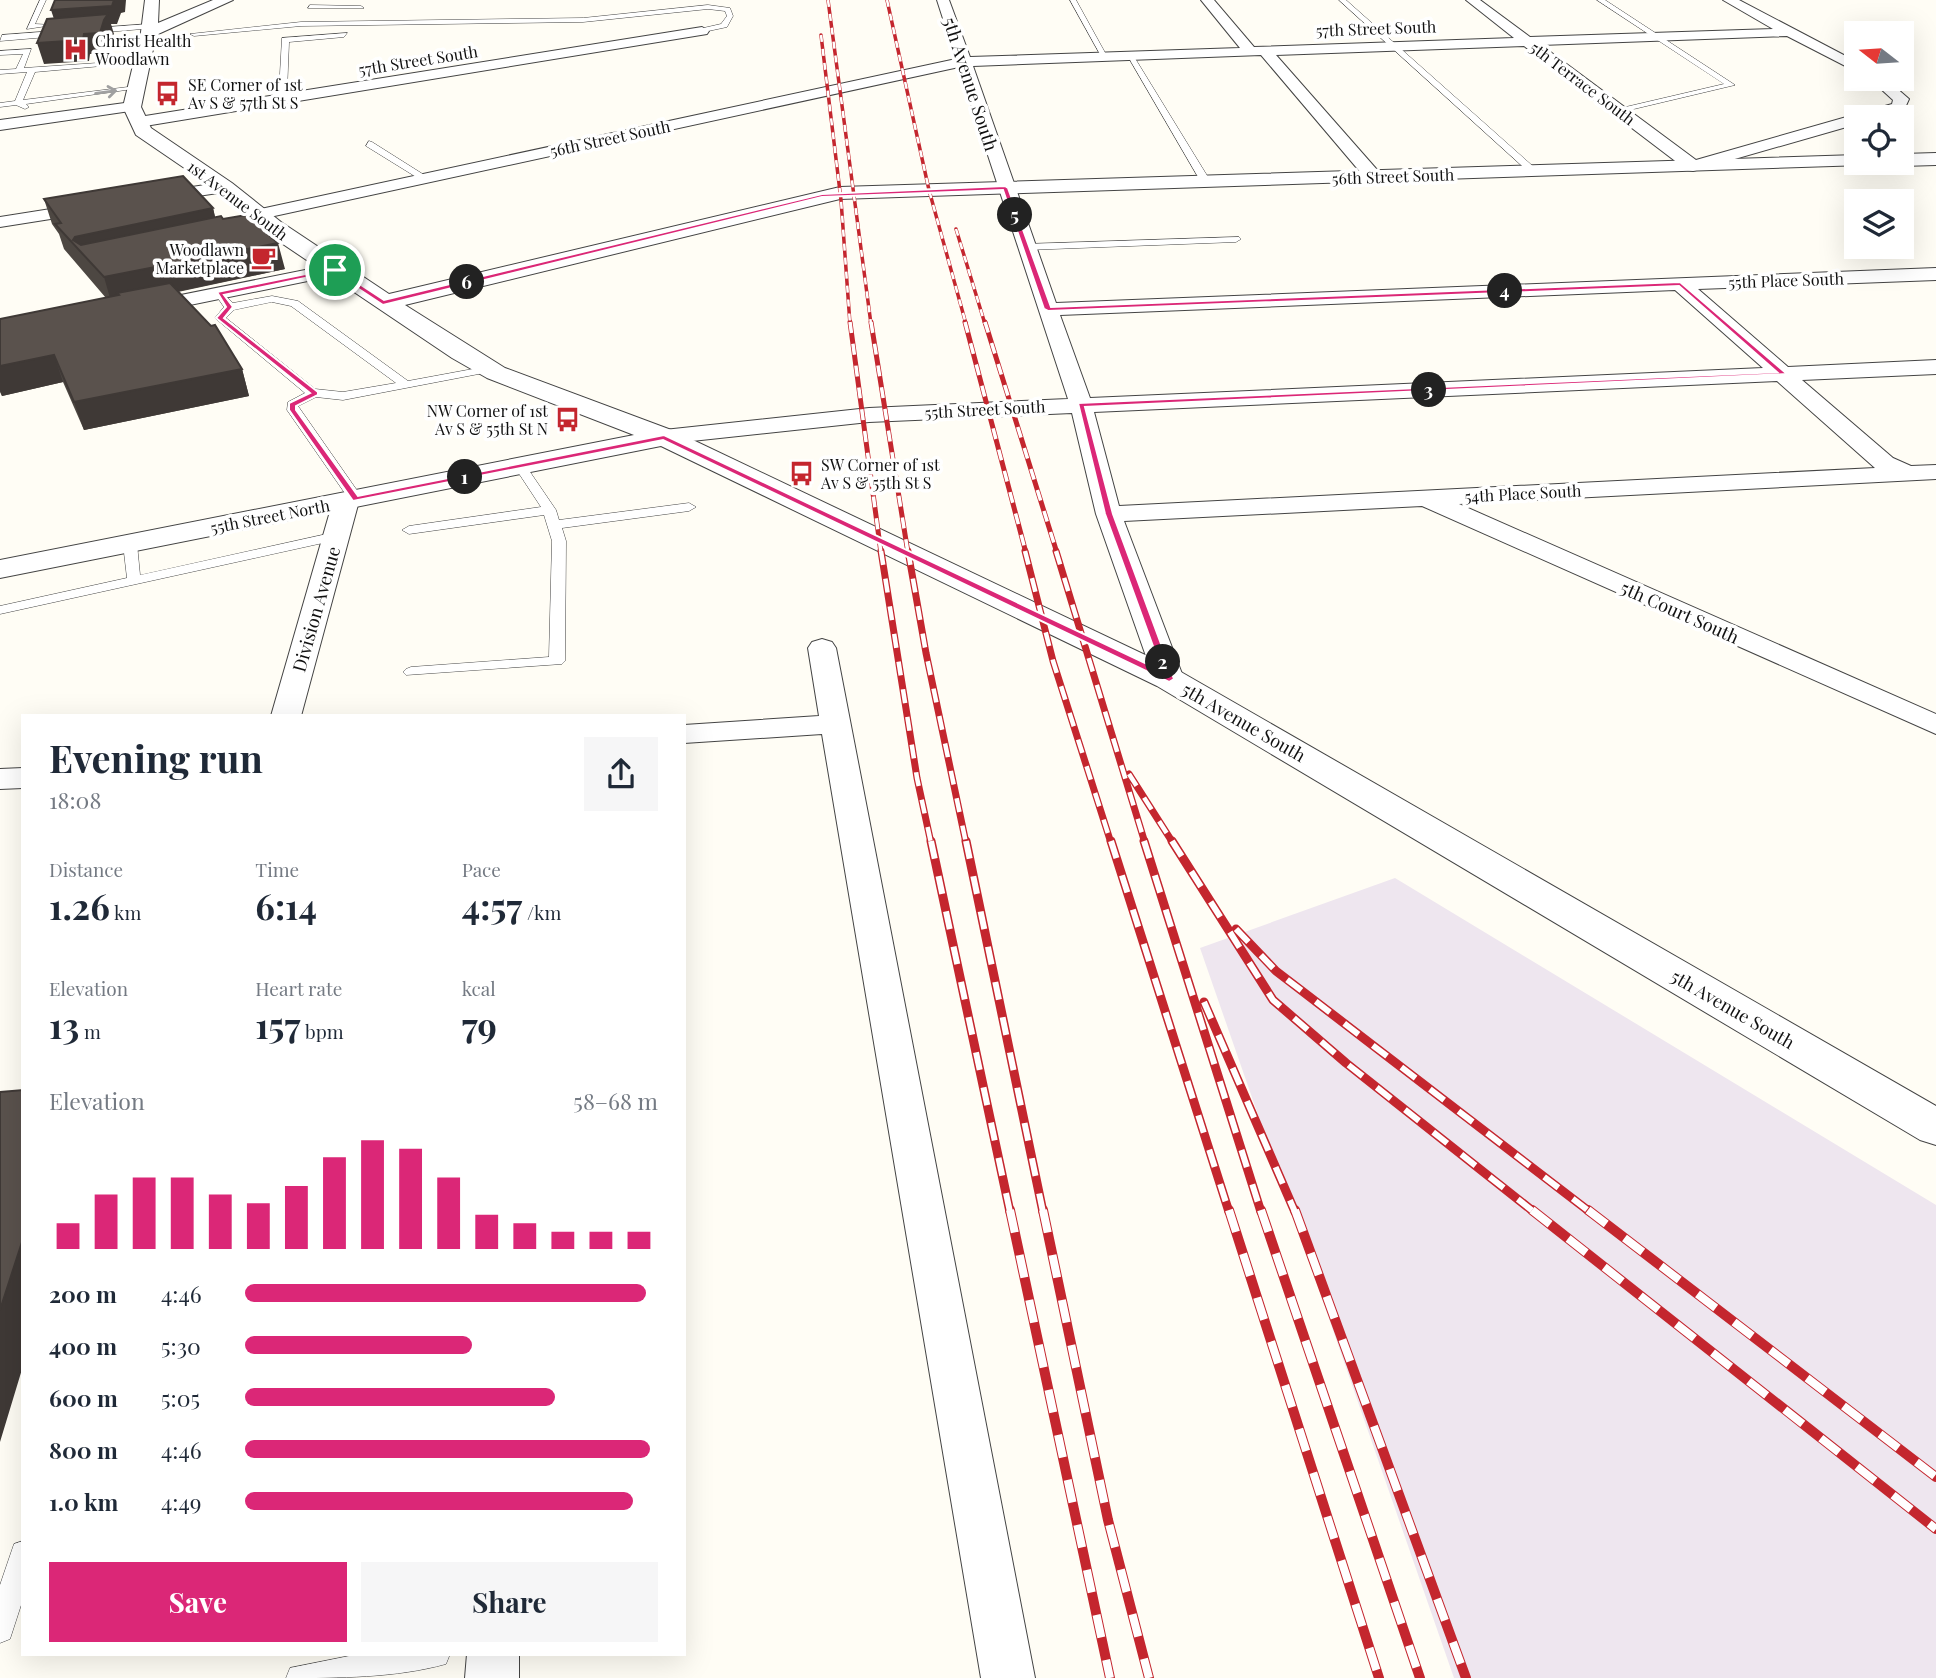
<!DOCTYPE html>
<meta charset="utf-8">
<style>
:root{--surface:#fff;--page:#f6f6f7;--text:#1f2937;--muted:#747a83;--accent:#db2777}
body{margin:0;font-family:"Playfair Display",serif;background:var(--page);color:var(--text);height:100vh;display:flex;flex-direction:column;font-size:26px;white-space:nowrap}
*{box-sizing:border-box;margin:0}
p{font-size:23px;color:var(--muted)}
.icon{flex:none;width:38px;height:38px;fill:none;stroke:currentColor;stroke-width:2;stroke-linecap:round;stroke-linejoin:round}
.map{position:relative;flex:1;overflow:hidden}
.side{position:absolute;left:21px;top:714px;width:665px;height:942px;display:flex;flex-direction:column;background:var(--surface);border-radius:0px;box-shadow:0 7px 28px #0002}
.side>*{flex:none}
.needle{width:46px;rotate:287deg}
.buttons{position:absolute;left:1844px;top:21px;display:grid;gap:14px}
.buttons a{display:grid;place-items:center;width:70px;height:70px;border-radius:0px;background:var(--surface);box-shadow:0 7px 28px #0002;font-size:35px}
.pin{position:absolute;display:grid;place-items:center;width:60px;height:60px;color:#fff;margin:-30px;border:4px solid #fff;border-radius:50%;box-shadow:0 2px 7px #0007}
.km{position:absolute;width:35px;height:35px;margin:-18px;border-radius:50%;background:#222;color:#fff;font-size:19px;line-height:35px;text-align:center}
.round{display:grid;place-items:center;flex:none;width:74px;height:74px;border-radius:0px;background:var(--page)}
.summary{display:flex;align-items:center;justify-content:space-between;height:119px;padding:0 28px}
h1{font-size:38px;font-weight:700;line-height:52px}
.stats{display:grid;grid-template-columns:repeat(3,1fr);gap:10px;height:119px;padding:7px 28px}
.stats div{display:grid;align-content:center}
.stats b{font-size:35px;font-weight:700}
.stats small{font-size:19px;font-weight:400}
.stats p{font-size:19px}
.chart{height:196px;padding:14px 28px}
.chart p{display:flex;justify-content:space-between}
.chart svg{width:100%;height:126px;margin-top:7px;stroke:var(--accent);stroke-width:6}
.cta{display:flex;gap:14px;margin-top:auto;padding:14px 28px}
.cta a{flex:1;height:80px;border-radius:0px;background:var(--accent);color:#fff;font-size:28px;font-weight:700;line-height:80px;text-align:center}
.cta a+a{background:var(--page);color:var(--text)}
ul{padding:0 28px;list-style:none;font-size:23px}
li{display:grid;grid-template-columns:112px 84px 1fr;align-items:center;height:52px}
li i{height:18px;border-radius:9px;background:var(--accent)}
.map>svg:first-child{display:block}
</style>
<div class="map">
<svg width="1936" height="1678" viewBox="0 0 1936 1678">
<rect width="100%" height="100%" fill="#fffdf5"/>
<path fill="#eee6ef" d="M1395 878 1936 1205V1678H1454L1200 948Z"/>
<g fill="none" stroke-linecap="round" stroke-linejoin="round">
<defs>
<path id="service" d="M40 0H46L35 24 53 25 27 29Z
M1070 0H1076L1108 58 1101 56Z
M1339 0H1346L1536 169V173H1530Z
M1597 0H1605L1735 85 1617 113V109L1724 84Z
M310 5 361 6 364 8H308Z
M708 5 730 8 733 16 727 27 699 33V29L721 24 727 16 725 11 708 9 583 22 301 26 194 36 190 34 301 22 583 18Z
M163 23 166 27 0 41 2 35Z
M347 33 344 37 289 42 287 91 293 98 286 100 279 92 282 38Z
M31 49 24 68 142 60 146 62 35 72 23 100 136 86 140 88 26 104 29 107 25 109 16 105 0 107V103L15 101 27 72 0 74V70L16 69 23 54 0 55V51Z
M1126 53 1133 55 1211 182 1209 184 1201 182Z
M369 141 372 142 429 178 421 180 366 146Z
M1239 237 1241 239 1236 242 1026 250 1021 247 1026 244Z
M220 291 233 303 272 296 298 301 408 381 489 366 495 369 489 372 343 400 316 397 298 406 363 499 356 503 351 502 287 410 288 402 305 393 215 318 224 307 215 294ZM272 302 291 306 396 383 343 392 315 389 226 318 234 310Z
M520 462 526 466 556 510 559 520 689 503 696 507 689 511 562 528 566 541 565 661 562 664 406 675 403 672 406 669 411 667 549 657 552 541 544 515 409 534 402 530 409 526 541 507 514 466Z
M336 532 341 533V539L0 614V606L127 578 123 544 130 540 137 544 140 575Z
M23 1541V1599L10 1639 0 1643V1585L14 1544Z
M359 1654H450L446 1664C396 1678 338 1678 286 1678L290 1668Z"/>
<path id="minor" d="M937 0H949L970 57 1240 48 1201 0H1214L1254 47 1514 38 1466 0H1480L1530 37 1773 29 1723 0H1739L1857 62V72L1787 36 1541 45 1696 160 1892 104 1893 100 1870 79H1886L1909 99 1904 110 1880 117H1857V124L1693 171 1687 170 1524 46 1276 55 1379 172 1382 176 1379 180H1367L1261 55 973 66 1056 303 1936 268V280L1698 289 1788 367 1936 360V374L1802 380 1893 458 1911 466 1936 465V479L1459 504 1936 714V734L1422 506 1124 521 1184 679 1179 685 1169 688 1159 685 1154 679 1096 514 1072 413 869 422 664 444 656 442 652 437 656 432 664 430 869 408 1068 399 959 67 256 220 247 215 256 210 956 59ZM1675 290 1763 368 1090 398 1060 315ZM1777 381 1875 468 1119 506 1094 412Z
M702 27 709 31 707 34 139 127 131 122 139 117Z
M132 102 137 104 140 107 137 110 0 130V120Z
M225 182 234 187 231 191 152 203 143 198 152 193Z
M95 202 101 203 104 207 101 211 0 227V217Z
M335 264 345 270 342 274 141 315 134 313 131 309 134 305 141 303Z
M346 493 355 496 359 501 301 716H271L333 501 337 496Z
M822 639 832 642 836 648 1035 1678H981L822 734 684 743V725L819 716 808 648 812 642Z
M23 768V788L0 789V769Z
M467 1654H519V1678H465Z"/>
<path id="tertiary" d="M145 0H159L158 23 213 0H233L156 35 141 107 151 128 232 183 281 222 389 294 840 187 1857 155V163H1866L1864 165 840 199 405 305 505 368 674 431 1181 672 1936 1106V1145L1920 1140 1157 686 661 446 0 578V560L634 435 487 378 452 358 265 232 218 191 136 135 123 107 141 32Z
M1936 153V165L1902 166 1894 163H1902V154Z"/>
</defs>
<use href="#service" stroke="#444" stroke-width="1"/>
<use href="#minor" stroke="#444" stroke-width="2"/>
<use href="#tertiary" stroke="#444" stroke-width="2"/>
<use href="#service" fill="#fff" fill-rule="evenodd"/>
<use href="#minor" fill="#fff" fill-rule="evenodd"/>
<use href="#tertiary" fill="#fff" fill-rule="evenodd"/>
<defs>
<path id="rail-far4" d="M828 0 871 324
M887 0 929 190 966 324
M821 35 841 200 850 324
M956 229 985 324"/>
<path id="rail-far3" d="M850 322 881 553
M871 322 908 553
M965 322 1026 553
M985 322 1057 553"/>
<path id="rail-far2" d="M881 551 917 778 931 843
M908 551 926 653 966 843
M1025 551 1053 661 1111 843
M1056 551 1145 843
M1129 774 1173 843"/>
<path id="rail-far1" d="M931 841 1010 1212
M966 841 1043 1212
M1111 841 1229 1212
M1144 841 1261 1212
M1172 841 1273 1000 1346 1063 1534 1212
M1236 929 1276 971 1590 1212
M1204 1002 1295 1212"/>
<path id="rail" d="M1010 1210 1110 1678
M1043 1210 1108 1520 1149 1678
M1229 1210 1379 1678
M1261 1210 1420 1678
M1295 1210 1466 1678
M1532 1210 1936 1529
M1588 1210 1936 1477"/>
</defs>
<use href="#rail-far4" stroke="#c4262e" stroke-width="3.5"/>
<use href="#rail-far3" stroke="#c4262e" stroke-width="5"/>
<use href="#rail-far2" stroke="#c4262e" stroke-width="7"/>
<use href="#rail-far1" stroke="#c4262e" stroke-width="9"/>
<use href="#rail" stroke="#c4262e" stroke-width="10"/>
<use href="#rail-far4" stroke="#fff" stroke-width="2.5" stroke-dasharray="7" stroke-linecap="butt"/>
<use href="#rail-far3" stroke="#fff" stroke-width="3.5" stroke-dasharray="11" stroke-linecap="butt"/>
<use href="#rail-far2" stroke="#fff" stroke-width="4.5" stroke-dasharray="14" stroke-linecap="butt"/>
<use href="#rail-far1" stroke="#fff" stroke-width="6" stroke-dasharray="18" stroke-linecap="butt"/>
<use href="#rail" stroke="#fff" stroke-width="8" stroke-dasharray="23" stroke-linecap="butt"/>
</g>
<path fill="#4d4742" d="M44 199 213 208 215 218 285 269 178 292 242 369 249 396 84 430 63 382 2 396 0 392V319L106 298 64 249 59 234 52 224Z"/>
<path fill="#3f3936" d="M114 0H126L125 12 121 13 117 24H111L114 34 109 41 106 53 90 54 89 61 44 64 37 43 57 28 51 10Z
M213 208 219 233 90 262 73 240 75 237Z
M278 243 285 269 180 291 121 303 119 295 117 293 120 303 112 305 104 277Z
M54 355 63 382 2 396 0 390V366Z
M242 369 249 396 84 430 74 402Z
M23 1239V1366L0 1442V1310Z"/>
<path fill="#5a524d" stroke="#3f3936" stroke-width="2" d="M55 0H114L112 6 51 10Z
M108 14 104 20 100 33 84 34 83 40 37 43 47 19Z
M183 176 213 208 75 237 73 240 81 245 221 216 223 219 246 215 278 243 104 277 55 224 61 223 44 199Z
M170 283 211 326 215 325 242 369 74 402 54 355 0 366V319L119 295 117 293Z
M23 1090V1239L0 1310V1092Z"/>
<defs><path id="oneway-shaft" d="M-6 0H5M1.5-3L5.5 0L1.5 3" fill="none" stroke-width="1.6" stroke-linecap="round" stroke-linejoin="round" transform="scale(1.75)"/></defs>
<use stroke="#a0a0a0" href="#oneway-shaft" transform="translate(106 92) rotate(-7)"/>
<path fill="#db2777" stroke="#fff" stroke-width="2" fill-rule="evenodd" d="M1005 186 1008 188 1051 307 1680 282 1787 374 1085 407 1113 514 1174 679 1169 682 663 440 353 501 289 410V403L310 393 216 318 226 307 217 292 335 268 384 300 822 194ZM1003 190 1044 309 1048 311 1679 286 1777 372 1078 403 1105 514 1162 671 664 435 358 496 296 410V406L318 395V392L224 318 233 307 224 295 333 272 383 305 822 197Z"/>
<defs>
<symbol id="hospital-bare" viewBox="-9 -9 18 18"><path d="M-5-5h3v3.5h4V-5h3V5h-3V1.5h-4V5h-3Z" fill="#c4262e" stroke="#fff" stroke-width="2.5" paint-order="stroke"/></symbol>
<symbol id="bus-bare" viewBox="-9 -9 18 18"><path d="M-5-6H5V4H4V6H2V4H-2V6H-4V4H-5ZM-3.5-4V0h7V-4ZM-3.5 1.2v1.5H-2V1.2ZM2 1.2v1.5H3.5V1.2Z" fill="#c4262e" stroke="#fff" stroke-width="2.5" paint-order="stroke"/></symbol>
<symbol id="cafe-bare" viewBox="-9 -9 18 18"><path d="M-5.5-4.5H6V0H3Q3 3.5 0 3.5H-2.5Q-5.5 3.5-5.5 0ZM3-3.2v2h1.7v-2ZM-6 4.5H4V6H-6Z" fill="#c4262e" stroke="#fff" stroke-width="2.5" paint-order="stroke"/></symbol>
</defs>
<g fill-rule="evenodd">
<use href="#hospital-bare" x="58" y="32" width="35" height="35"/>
<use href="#bus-bare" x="150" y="76" width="35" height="35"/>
<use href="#cafe-bare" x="246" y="240" width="35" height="35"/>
<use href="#bus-bare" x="550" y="402" width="35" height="35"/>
<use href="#bus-bare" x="784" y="456" width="35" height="35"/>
</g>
<g text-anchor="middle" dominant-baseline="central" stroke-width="7" stroke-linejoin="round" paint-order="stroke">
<g font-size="16" fill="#111" stroke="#fff">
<text transform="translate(1376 28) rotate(-2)">57th Street South</text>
<text transform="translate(418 60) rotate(-9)">57th Street South</text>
<text transform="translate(1583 83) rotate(37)">5th Terrace South</text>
<text transform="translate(610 138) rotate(-12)">56th Street South</text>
<text transform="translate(1393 176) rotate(-2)">56th Street South</text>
<text transform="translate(238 200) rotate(37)">1st Avenue South</text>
<text transform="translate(1786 280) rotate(-2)">55th Place South</text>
<text transform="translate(985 409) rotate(-3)">55th Street South</text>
<text transform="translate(1523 493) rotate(-3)">54th Place South</text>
<text transform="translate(270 516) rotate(-11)">55th Street North</text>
</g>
<g font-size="16" fill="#111" stroke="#fff" text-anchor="start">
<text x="95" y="40">Christ Health<tspan x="95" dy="18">Woodlawn</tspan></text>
<text x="188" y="84">SE Corner of 1st<tspan x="188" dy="18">Av S &amp; 57th St S</tspan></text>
<text x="244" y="249" text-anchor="end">Woodlawn<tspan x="244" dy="18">Marketplace</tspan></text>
<text x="548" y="410" text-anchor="end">NW Corner of 1st<tspan x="548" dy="18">Av S &amp; 55th St N</tspan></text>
<text x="821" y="464">SW Corner of 1st<tspan x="821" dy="18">Av S &amp; 55th St S</tspan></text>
</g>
<g font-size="18" fill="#111" stroke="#fff">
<text transform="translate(971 84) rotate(72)">5th Avenue South</text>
<text transform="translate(316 609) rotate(-74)">Division Avenue</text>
<text transform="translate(1680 612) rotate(24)">5th Court South</text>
<text transform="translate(1244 722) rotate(30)">5th Avenue South</text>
<text transform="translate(1733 1009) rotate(30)">5th Avenue South</text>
</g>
</g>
</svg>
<div class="buttons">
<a><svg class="needle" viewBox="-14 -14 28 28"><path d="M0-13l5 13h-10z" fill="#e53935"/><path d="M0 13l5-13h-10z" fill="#747a83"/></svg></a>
<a><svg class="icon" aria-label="locate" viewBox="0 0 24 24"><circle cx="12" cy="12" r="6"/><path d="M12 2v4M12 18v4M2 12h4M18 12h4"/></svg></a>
<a><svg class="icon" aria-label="layers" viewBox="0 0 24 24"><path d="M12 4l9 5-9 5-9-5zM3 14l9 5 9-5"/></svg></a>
</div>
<div class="pin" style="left:335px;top:270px;background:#1e9e55"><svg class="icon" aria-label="arrive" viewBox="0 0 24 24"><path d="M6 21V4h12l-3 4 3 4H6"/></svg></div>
<b class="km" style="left:465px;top:477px">1</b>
<b class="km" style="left:1163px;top:662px">2</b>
<b class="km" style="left:1429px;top:390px">3</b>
<b class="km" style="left:1505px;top:291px">4</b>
<b class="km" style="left:1015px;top:215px">5</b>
<b class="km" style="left:467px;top:282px">6</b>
<section class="side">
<div class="summary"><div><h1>Evening run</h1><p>18:08</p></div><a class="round"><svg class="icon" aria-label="share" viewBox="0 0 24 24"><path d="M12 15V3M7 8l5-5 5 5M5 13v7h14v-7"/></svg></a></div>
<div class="stats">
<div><p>Distance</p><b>1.26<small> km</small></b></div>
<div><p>Time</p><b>6:14</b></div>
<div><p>Pace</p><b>4:57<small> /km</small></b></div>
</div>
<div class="stats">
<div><p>Elevation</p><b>13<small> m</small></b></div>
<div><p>Heart rate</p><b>157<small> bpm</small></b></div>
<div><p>kcal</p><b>79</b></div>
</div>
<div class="chart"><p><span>Elevation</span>58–68 m</p>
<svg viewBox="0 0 160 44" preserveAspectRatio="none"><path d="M5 44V35M15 44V25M25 44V19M35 44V19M45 44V25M55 44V28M65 44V22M75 44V12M85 44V6M95 44V9M105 44V19M115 44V32M125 44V35M135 44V38M145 44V38M155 44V38"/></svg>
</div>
<ul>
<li><b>200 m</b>4:46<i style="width:97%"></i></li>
<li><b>400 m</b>5:30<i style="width:55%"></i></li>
<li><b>600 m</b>5:05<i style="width:75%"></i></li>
<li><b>800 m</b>4:46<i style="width:98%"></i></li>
<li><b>1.0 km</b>4:49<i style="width:94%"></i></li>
</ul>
<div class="cta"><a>Save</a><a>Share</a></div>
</section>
</div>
